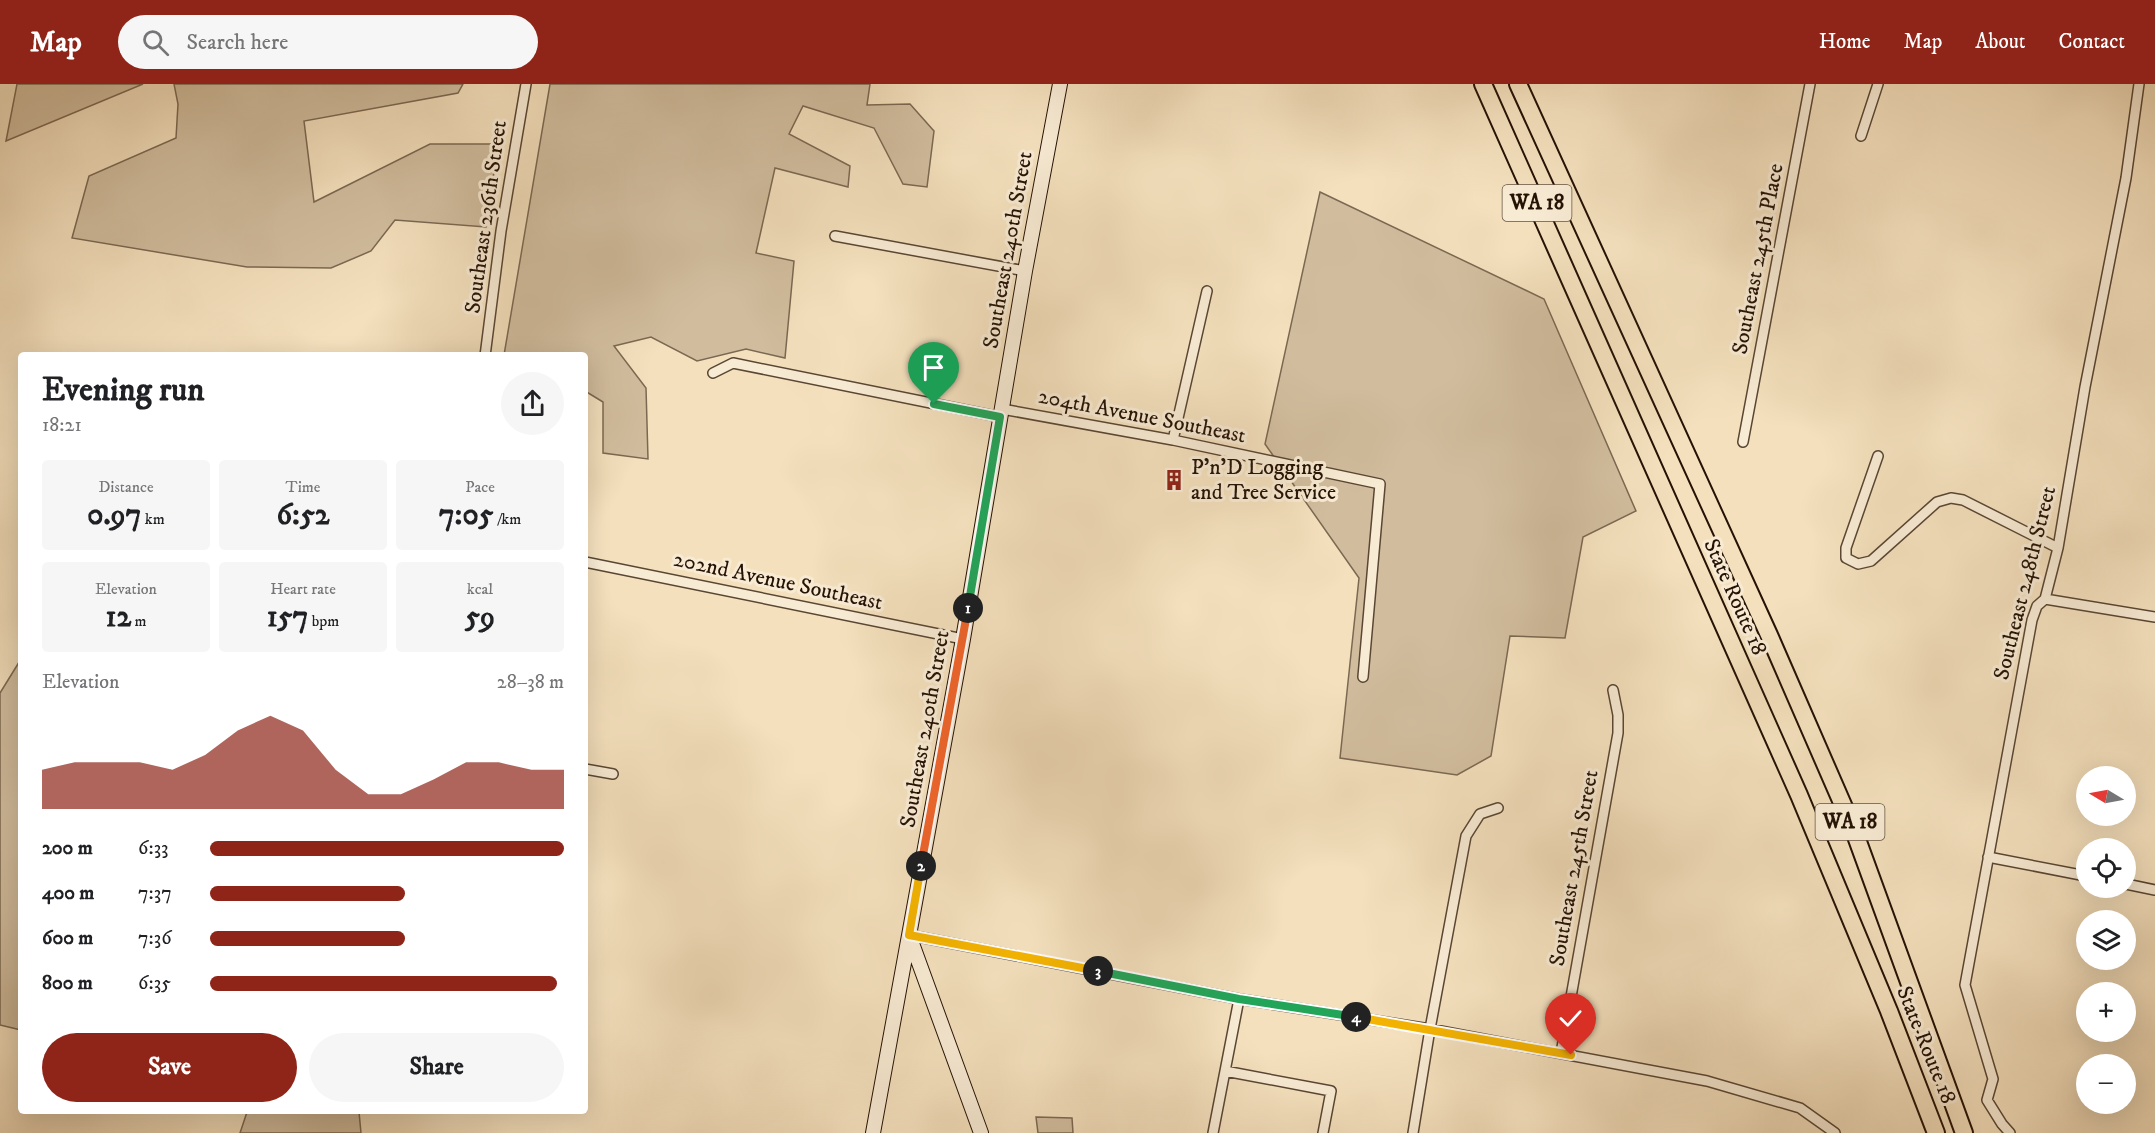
<!DOCTYPE html>
<meta charset="utf-8">
<style>
:root{--surface:#fff;--page:#f6f6f6;--text:#202124;--muted:#757577;--accent:#8f2418}
body{margin:0;font-family:"IM FELL DW Pica",serif;background:var(--page);color:var(--text);height:100vh;display:flex;flex-direction:column;font-size:22px;white-space:nowrap}
*{box-sizing:border-box;margin:0}
p{font-size:20px;color:var(--muted)}
.icon{flex:none;width:33px;height:33px;fill:none;stroke:currentColor;stroke-width:2;stroke-linecap:round;stroke-linejoin:round}
.map{position:relative;flex:1;overflow:hidden}
.drawer{position:absolute;left:18px;top:268px;width:570px;height:762px;display:flex;flex-direction:column;background:var(--surface);border-radius:6px;box-shadow:0 6px 24px #0002}
.drawer>*{flex:none}
.needle{width:39px;rotate:280deg}
.tools{position:absolute;left:2076px;top:682px;display:grid;gap:12px}
.tools a{display:grid;place-items:center;width:60px;height:60px;border-radius:50%;background:var(--surface);box-shadow:0 6px 24px #0002;font-size:30px}
.pin{position:absolute;display:grid;place-items:center;width:51px;height:51px;color:#fff;margin:-62px -26px;border-radius:50% 50% 50% 0;rotate:-45deg;box-shadow:0 0 6px #0007}
.pin .icon{rotate:45deg}
.km{position:absolute;width:30px;height:30px;margin:-15px;border-radius:50%;background:#222;color:#fff;font-size:16px;line-height:30px;text-align:center}
.round{display:grid;place-items:center;flex:none;width:63px;height:63px;border-radius:32px;background:var(--page)}
.head{display:flex;align-items:center;justify-content:space-between;height:102px;padding:0 24px}
h1{font-size:33px;font-weight:700;line-height:45px}
.figures{display:grid;grid-template-columns:repeat(3,1fr);gap:9px;height:102px;padding:6px 24px}
.figures div{display:grid;align-content:center;border-radius:6px;background:var(--page);text-align:center}
.figures b{font-size:30px;font-weight:700}
.figures small{font-size:16px;font-weight:400}
.figures p{font-size:16px}
.chart{height:168px;padding:12px 24px}
.chart p{display:flex;justify-content:space-between}
.chart svg{width:100%;height:108px;margin-top:6px;fill:var(--accent);opacity:.7}
.primary-button{display:flex;gap:12px;margin-top:auto;padding:12px 24px}
.primary-button a{flex:1;height:69px;border-radius:36px;background:var(--accent);color:#fff;font-size:24px;font-weight:700;line-height:69px;text-align:center}
.primary-button a+a{background:var(--page);color:var(--text)}
ul{padding:0 24px;list-style:none;font-size:20px}
li{display:grid;grid-template-columns:96px 72px 1fr;align-items:center;height:45px}
li i{height:15px;border-radius:8px;background:var(--accent)}
header{display:flex;align-items:center;gap:36px;box-sizing:border-box;height:84px;padding:0 30px;background:var(--accent);color:#fff}
header strong{font-size:28px}
nav{display:flex;gap:33px;margin-inline-start:auto;font-size:21px}
.search{width:420px;height:54px;background:var(--page);display:flex;align-items:center;gap:15px;box-sizing:border-box;padding:0 21px;border-radius:33px;color:var(--muted);font-size:22px}
.map>svg:first-child{display:block}
</style>
<header>
<strong>Map</strong>
<div class="search"><svg class="icon" aria-label="search" viewBox="0 0 24 24"><circle cx="10" cy="10" r="6"/><path d="M15 15l6 6"/></svg>Search here</div>
<nav><a>Home</a><a>Map</a><a>About</a><a>Contact</a></nav>
</header>
<div class="map">
<svg width="2155" height="1049" viewBox="0 0 2155 1049">
<rect width="100%" height="100%" fill="#f4e0bd"/>
<filter id="stains"><feTurbulence type="fractalNoise" baseFrequency=".00333" numOctaves="4"/><feColorMatrix values="0 0 0 0 .2 0 0 0 0 .09 0 0 0 0 .02 0 0 0 .5 -.17"/></filter>
<radialGradient id="worn" r=".72"><stop offset=".6" stop-color="#630" stop-opacity="0"/><stop offset="1" stop-color="#630" stop-opacity=".3"/></radialGradient>
<path fill="#d1bd9e" stroke="#7b6852" stroke-width="1.5" d="M17 0H143L6 57Z
M174 0H463L458 9 304 37 314 118 430 60H498L486 143 395 136 371 167 331 184 247 183 72 154 89 92 176 54 178 20Z
M550 0H870L867 21 910 20 934 47 927 103 903 100 874 44 803 22 789 50 850 82 848 103 775 84 756 169 794 177 785 274 746 265 697 277 651 253 614 262 646 304 648 375 603 369V318L585 307V272L504 271Z
M1320 108 1544 215 1636 427 1583 453 1565 554 1510 552 1491 672 1457 691 1340 674 1359 494 1265 360Z
M21 575V946L0 941V609Z
M247 1028H359L361 1049H240Z
M1036 1033 1072 1034 1073 1049H1038Z"/>
<g fill="none" stroke-linecap="round" stroke-linejoin="round">
<defs>
<path id="street" d="M1861 52 1878 0
M835 152 1025 187
M485 272 501 147 526 0
M713 289 733 279 1000 333
M1002 325 1173 356 1380 400 1363 593
M1173 356 1207 207
M1743 358 1810 0
M1878 372 1846 464V474L1858 480 1871 477 1937 418 1951 414 1963 416 2058 464
M585 478 963 555
M2045 515 2155 533
M585 685 613 690
M1988 773 2086 792
M2126 800 2155 806
M909 851 1239 915 1430 945 1707 997 1800 1024 1835 1049
M1561 969 1618 649V631L1613 606
M1225 987 1331 1007 1323 1049
M1213 1049 1239 915
M1413 1049 1430 945 1466 752 1480 730 1498 724
M2010 1049 2002 1040 1987 1016 1993 995 1965 901 2032 536 2037 522 2045 515 2058 464 2085 303 2126 94 2139 0"/>
<path id="secondary" d="M910 854 981 1049
M873 1049 963 555 1025 187 1060 0"/>
<path id="highway" d="M1483 0 1799 711 1889 927 1936 1049
M1518 0 1769 551 1853 744 1964 1049"/>
</defs>
<use href="#street" stroke="#594633" stroke-width="12"/>
<use href="#secondary" stroke="#251205" stroke-width="16"/>
<use href="#highway" stroke="#251205" stroke-width="20"/>
<use href="#street" stroke="#f8ebd4" stroke-width="9"/>
<use href="#secondary" stroke="#f8ebd4" stroke-width="14"/>
<use href="#highway" stroke="#f4e0bd" stroke-width="16"/>
</g>
<g fill="none" stroke-linecap="round" stroke-linejoin="round">
<defs>
<path id="split-1" d="M934 320 1000 333 968 524"/>
<path id="split-2" d="M921 782 968 524"/>
<path id="split-3" d="M921 782 909 851 1098 887"/>
<path id="split-4" d="M1098 887 1239 915 1356 933"/>
<path id="split-5" d="M1356 933 1571 971"/>
</defs>
<use href="#split-1" stroke="#fff" stroke-width="12"/>
<use href="#split-2" stroke="#fff" stroke-width="12"/>
<use href="#split-3" stroke="#fff" stroke-width="12"/>
<use href="#split-4" stroke="#fff" stroke-width="12"/>
<use href="#split-5" stroke="#fff" stroke-width="12"/>
<use href="#split-1" stroke="#22a559" stroke-width="8"/>
<use href="#split-2" stroke="#f0652b" stroke-width="8"/>
<use href="#split-3" stroke="#f5b400" stroke-width="8"/>
<use href="#split-4" stroke="#22a559" stroke-width="8"/>
<use href="#split-5" stroke="#f5b400" stroke-width="8"/>
</g>
<defs>
<symbol id="building-bare" viewBox="-9 -9 18 18"><path d="M-4-6H4V6H1V3H-1V6H-4ZM-2.5-4.3h1.7v1.8h-1.7ZM.8-4.3h1.7v1.8H.8ZM-2.5-1h1.7V.8h-1.7ZM.8-1h1.7V.8H.8Z" fill="#8f2418" stroke="#f8ebd4" stroke-width="2.5" paint-order="stroke"/></symbol>
</defs>
<g fill-rule="evenodd">
<use href="#building-bare" x="1159" y="381" width="30" height="30"/>
</g>
<g text-anchor="middle" dominant-baseline="central" stroke-width="6" stroke-linejoin="round" paint-order="stroke">
<g fill="#f8ebd4" stroke="#645343" stroke-width="1.5">
<rect x="1502.5" y="101" width="69" height="36" rx="4.5"/>
<rect x="1815.5" y="720" width="69" height="36" rx="4.5"/>
</g>
<g font-size="21" font-weight="bold" fill="#251205">
<text x="1537" y="119">WA 18</text>
<text x="1850" y="738">WA 18</text>
</g>
<g font-size="22" fill="#251205" stroke="#f8ebd4">
<text transform="translate(486 133) rotate(-82)">Southeast 236th Street</text>
<text transform="translate(1008 166) rotate(-80)">Southeast 240th Street</text>
<text transform="translate(1758 175) rotate(-79)">Southeast 245th Place</text>
<text transform="translate(1142 332) rotate(11)">204th Avenue Southeast</text>
<text transform="translate(778 497) rotate(12)">202nd Avenue Southeast</text>
<text transform="translate(2025 499) rotate(-76)">Southeast 248th Street</text>
<text transform="translate(1735 513) rotate(66)">State Route 18</text>
<text transform="translate(925 645) rotate(-80)">Southeast 240th Street</text>
<text transform="translate(1574 784) rotate(-80)">Southeast 245th Street</text>
<text transform="translate(1926 961) rotate(68)">State Route 18</text>
</g>
<g font-size="22" fill="#251205" stroke="#f8ebd4" text-anchor="start">
<text x="1191" y="383">P'n'D Logging<tspan x="1191" dy="25">and Tree Service</tspan></text>
</g>
</g>
<rect width="100%" height="100%" filter="url(#stains)"/>
<rect width="100%" height="100%" fill="url(#worn)"/>
</svg>
<div class="tools">
<a><svg class="needle" viewBox="-14 -14 28 28"><path d="M0-13l5 13h-10z" fill="#e53935"/><path d="M0 13l5-13h-10z" fill="#757577"/></svg></a>
<a><svg class="icon" aria-label="locate" viewBox="0 0 24 24"><circle cx="12" cy="12" r="6"/><path d="M12 2v4M12 18v4M2 12h4M18 12h4"/></svg></a>
<a><svg class="icon" aria-label="layers" viewBox="0 0 24 24"><path d="M12 4l9 5-9 5-9-5zM3 14l9 5 9-5"/></svg></a>
<a>+</a>
<a>−</a>
</div>
<div class="pin" style="left:934px;top:320px;background:#1e9e55"><svg class="icon" aria-label="arrive" viewBox="0 0 24 24"><path d="M6 21V4h12l-3 4 3 4H6"/></svg></div>
<div class="pin" style="left:1571px;top:971px;background:#d93025"><svg class="icon" aria-label="check" viewBox="0 0 24 24"><path d="M5 12l5 5 9-10"/></svg></div>
<b class="km" style="left:968px;top:524px">1</b>
<b class="km" style="left:921px;top:782px">2</b>
<b class="km" style="left:1098px;top:887px">3</b>
<b class="km" style="left:1356px;top:933px">4</b>
<section class="drawer">
<div class="head"><div><h1>Evening run</h1><p>18:21</p></div><a class="round"><svg class="icon" aria-label="share" viewBox="0 0 24 24"><path d="M12 15V3M7 8l5-5 5 5M5 13v7h14v-7"/></svg></a></div>
<div class="figures">
<div><p>Distance</p><b>0.97<small> km</small></b></div>
<div><p>Time</p><b>6:52</b></div>
<div><p>Pace</p><b>7:05<small> /km</small></b></div>
</div>
<div class="figures">
<div><p>Elevation</p><b>12<small> m</small></b></div>
<div><p>Heart rate</p><b>157<small> bpm</small></b></div>
<div><p>kcal</p><b>59</b></div>
</div>
<div class="chart"><p><span>Elevation</span>28–38 m</p>
<svg viewBox="0 0 160 44" preserveAspectRatio="none"><path d="M0 44V28L10 25L20 25L30 25L40 28L50 22L60 12L70 6L80 12L90 28L100 38L110 38L120 32L130 25L140 25L150 28L160 28V44z"/></svg>
</div>
<ul>
<li><b>200 m</b>6:33<i style="width:100%"></i></li>
<li><b>400 m</b>7:37<i style="width:55%"></i></li>
<li><b>600 m</b>7:36<i style="width:55%"></i></li>
<li><b>800 m</b>6:35<i style="width:98%"></i></li>
</ul>
<div class="primary-button"><a>Save</a><a>Share</a></div>
</section>
</div>
